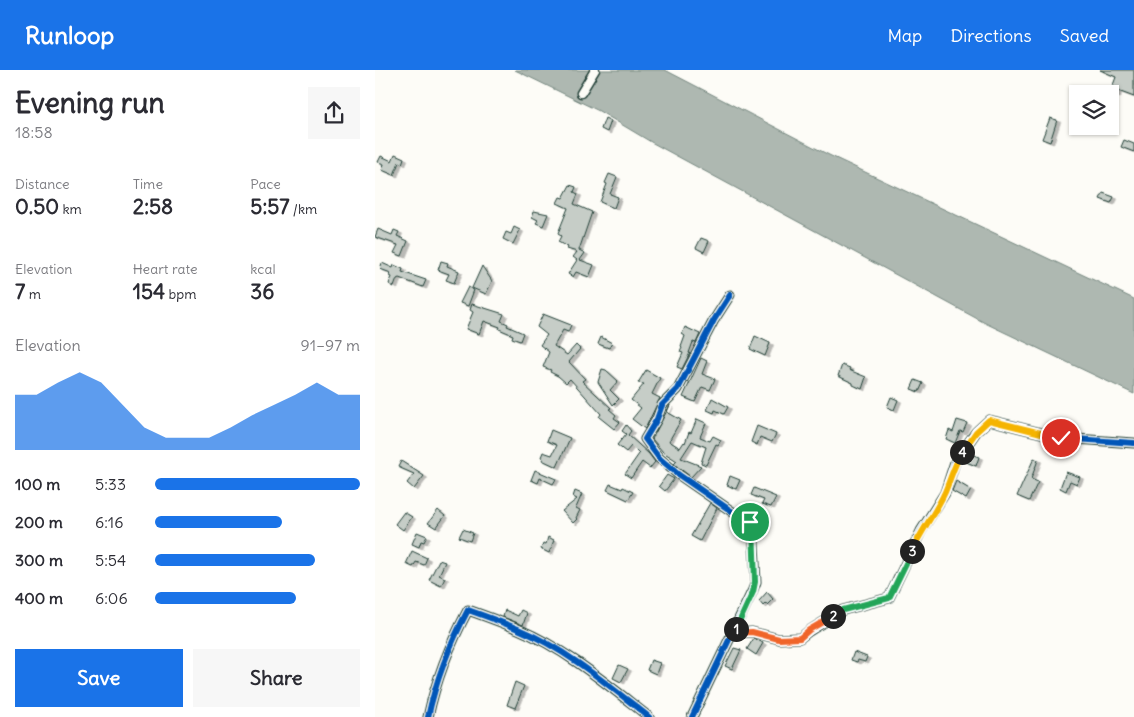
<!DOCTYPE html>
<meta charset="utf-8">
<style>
:root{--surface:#fff;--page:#f7f7f7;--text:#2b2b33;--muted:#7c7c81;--accent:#1a73e8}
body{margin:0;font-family:Delius,sans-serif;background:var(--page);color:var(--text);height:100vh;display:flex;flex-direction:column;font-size:19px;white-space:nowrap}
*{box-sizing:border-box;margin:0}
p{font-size:16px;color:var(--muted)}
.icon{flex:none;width:28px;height:28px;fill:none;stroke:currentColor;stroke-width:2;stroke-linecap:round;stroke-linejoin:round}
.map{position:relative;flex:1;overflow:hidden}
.drawer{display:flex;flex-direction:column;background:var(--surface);width:375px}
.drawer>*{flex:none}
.tools{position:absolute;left:694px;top:15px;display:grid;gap:10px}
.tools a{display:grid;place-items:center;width:50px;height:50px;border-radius:0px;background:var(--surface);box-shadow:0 1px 4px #0004;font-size:25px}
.pin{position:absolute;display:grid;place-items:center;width:42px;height:42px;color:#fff;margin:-21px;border:2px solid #fff;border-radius:50%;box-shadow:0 1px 5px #0007}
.km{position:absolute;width:25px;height:25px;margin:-12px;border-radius:50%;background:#222;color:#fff;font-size:14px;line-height:25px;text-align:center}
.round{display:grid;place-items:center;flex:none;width:52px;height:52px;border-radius:0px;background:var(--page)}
.summary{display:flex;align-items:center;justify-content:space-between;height:85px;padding:0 15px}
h1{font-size:28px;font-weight:800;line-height:38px}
.stats{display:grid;grid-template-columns:repeat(3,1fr);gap:8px;height:85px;padding:5px 15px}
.stats div{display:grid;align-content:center}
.stats b{font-size:21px;font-weight:800}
.stats small{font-size:14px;font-weight:400}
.stats p{font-size:14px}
.chart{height:140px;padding:10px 15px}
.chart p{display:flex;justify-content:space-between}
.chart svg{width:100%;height:90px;margin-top:5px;fill:var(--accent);opacity:.7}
.cta{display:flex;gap:10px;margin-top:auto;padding:10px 15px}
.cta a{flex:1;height:58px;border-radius:0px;background:var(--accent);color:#fff;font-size:20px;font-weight:800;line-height:58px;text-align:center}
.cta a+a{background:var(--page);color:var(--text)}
ul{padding:0 15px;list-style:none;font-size:16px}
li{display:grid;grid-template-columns:80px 60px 1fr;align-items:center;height:38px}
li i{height:12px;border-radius:6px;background:var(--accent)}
header{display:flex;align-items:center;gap:30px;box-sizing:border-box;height:70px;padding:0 25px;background:var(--accent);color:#fff}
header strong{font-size:24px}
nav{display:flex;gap:28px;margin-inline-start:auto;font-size:18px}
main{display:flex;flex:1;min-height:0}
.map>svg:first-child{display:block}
</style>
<header>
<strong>Runloop</strong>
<nav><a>Map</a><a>Directions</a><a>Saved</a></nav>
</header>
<main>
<section class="drawer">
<div class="summary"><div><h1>Evening run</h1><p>18:58</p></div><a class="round"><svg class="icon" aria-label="share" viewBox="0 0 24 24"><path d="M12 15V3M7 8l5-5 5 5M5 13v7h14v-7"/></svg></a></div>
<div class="stats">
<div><p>Distance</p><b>0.50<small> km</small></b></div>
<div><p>Time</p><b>2:58</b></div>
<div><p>Pace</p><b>5:57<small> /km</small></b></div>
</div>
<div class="stats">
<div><p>Elevation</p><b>7<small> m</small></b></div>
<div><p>Heart rate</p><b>154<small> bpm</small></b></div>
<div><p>kcal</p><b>36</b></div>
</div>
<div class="chart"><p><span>Elevation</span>91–97 m</p>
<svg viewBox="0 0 160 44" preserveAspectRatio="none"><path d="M0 44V17L10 17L20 11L30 6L40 11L50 22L60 33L70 38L80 38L90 38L100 33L110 27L120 22L130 17L140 11L150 17L160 17V44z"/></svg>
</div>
<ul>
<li><b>100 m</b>5:33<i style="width:100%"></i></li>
<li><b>200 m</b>6:16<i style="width:62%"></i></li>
<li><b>300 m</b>5:54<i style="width:78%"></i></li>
<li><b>400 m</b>6:06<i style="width:69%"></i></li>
</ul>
<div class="cta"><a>Save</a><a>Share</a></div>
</section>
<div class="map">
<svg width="759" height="647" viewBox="0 0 759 647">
<defs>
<filter id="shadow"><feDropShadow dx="3.5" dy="2" stdDeviation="0" flood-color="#0004"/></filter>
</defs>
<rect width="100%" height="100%" fill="#fdfcf7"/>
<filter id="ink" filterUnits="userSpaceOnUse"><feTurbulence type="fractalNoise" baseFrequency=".02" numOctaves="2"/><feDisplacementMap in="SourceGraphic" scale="10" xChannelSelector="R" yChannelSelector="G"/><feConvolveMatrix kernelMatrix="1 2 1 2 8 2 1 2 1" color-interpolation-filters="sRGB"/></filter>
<g filter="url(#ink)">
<path fill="#aeb8b1" stroke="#75877f" d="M140 0H290L454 85 759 229V324L610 253 276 72 224 41Z"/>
<path fill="#c6cdc7" stroke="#1f3d34" filter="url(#shadow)" d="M725 0H759V27L743 21 742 25 735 23 741 7Z
M230 48 236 51 232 62 226 59Z
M675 48 682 50 675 72 667 69Z
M749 70 759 74V82L746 77Z
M20 84 29 88 27 94 24 92 19 105 7 100 9 94 3 92 6 86 17 91Z
M234 104 242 107 235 124 243 127 239 138 225 132 232 114 230 113Z
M195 115 201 117 199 122 203 124 199 134 217 142 204 180 210 183 205 190 219 195 214 207 201 202 198 207 193 204 202 190 198 187 202 182 192 179 193 177 183 172 186 166 183 164V163L193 138 182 133 185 127 188 128Z
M728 123 739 127 736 133 725 129Z
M159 141 173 144 168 156 161 153 163 150 157 147Z
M139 157 145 160 138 174 128 169 131 162 136 164Z
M3 159 17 165 19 160 24 162 22 166 33 171 27 186 19 183 23 175 0 167Z
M326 168 334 171 329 182 321 178Z
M66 191 73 193 72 196 84 201 79 213 71 210 74 204 63 200Z
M7 193 18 198 19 195 28 199 27 202 51 210 48 217 24 208 22 209 19 217 14 214 17 207 15 206 16 203 5 199Z
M107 196 117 211 111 224 97 218Z
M93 217 99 220 93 236 85 233Z
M97 234 129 244 126 251 133 254 132 256 148 263 145 271 137 268 138 265 124 259 125 257 109 251 104 264 91 259 98 242 95 240Z
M168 244 196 255 193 262 188 260 179 276 192 285 201 275 205 279 194 292 210 309 207 311 236 338 234 339 241 345 239 348 245 352 239 359 224 347 226 344 195 309 191 313 183 306 175 302 176 300 168 297 174 282 165 275 172 265 162 257Z
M310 257 325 264 321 273 318 272 314 283H315L307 299 302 297 308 283 305 282 307 278 306 277 310 266 307 264Z
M380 266 395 273 390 286 375 279Z
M226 267 237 273 234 278 223 274Z
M326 288 332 291 327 304 340 309 335 320 327 317 320 332 308 327Z
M467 295 475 298 474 300 491 307 487 319 478 315V313L463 306Z
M227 299 231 300 243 311 235 320 244 329 238 335 223 312Z
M271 300 285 308 277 324 285 328 270 359 257 349 266 338 256 330 269 314 263 313Z
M540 310 548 313 544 322 536 319Z
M516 327 523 330 519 340 512 337Z
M337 328 353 337 349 344 340 340 339 343 332 340Z
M295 335 292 342 306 350 294 371 305 378 309 372 310 373 314 362 316 363 322 349 331 353 325 367 335 371 338 366 346 370 343 375 341 374 331 395 326 393 331 377 317 371 306 388 326 396 316 407 299 394 302 391 288 382 277 369Z
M582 350 592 353 588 362 585 361 580 373 571 369 574 360 578 362Z
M251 355 256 361 253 365 274 384 280 392 275 398 267 392 256 408 250 404 264 384 256 376 251 382 242 375 251 364 247 361Z
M382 356 401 364 397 372 385 367 382 375 376 372Z
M176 360 195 368 182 397 167 390 168 388 166 387 168 382 177 385 182 375 172 371Z
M593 383 604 387 601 396 589 391Z
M659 388 663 390 656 409 663 412 654 431 642 426Z
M26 391 49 406 39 419 32 413 39 404 23 397Z
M160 400 181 409 178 414 165 408 163 413 156 410Z
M691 402 705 407 702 414 695 411 691 421 685 418Z
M292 405 299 409 290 421 284 416Z
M355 406 365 410 361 419 352 415Z
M581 411 596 420 591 429 577 421Z
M235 414 247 419 248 417 258 422 253 430 232 420Z
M379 418 401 427 396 437 387 434 389 430 376 425Z
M200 421 207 424 201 438 205 440 201 448 202 449 198 453 187 441 202 429 198 427Z
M335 433 342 438 325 471 316 466Z
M63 440 70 446 61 458 53 453Z
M29 442 37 447 28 460 20 454Z
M88 459 98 463 95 471 84 467Z
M42 462 52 466 49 472 46 471 44 477 37 474Z
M173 467 179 470 174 483 166 479 168 473 171 474Z
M37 481 52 488 49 495 41 492 38 497 31 494Z
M64 490 70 492 64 505 70 508 66 516 54 510Z
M392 522 398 529 392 535 391 533 388 536 384 531Z
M130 540 143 546 146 540 152 543 148 555 128 547Z
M379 568 388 573 381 585 372 579Z
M359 578 366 580 357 599 350 596Z
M479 582 492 587 490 592 483 590 482 592 476 590Z
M276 590 285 593 281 604 272 600Z
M244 595 253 599 246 612 238 608Z
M140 612 149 616 140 638 132 635Z"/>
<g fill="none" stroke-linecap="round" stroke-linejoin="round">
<defs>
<path id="street" d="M206 23 220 0
M359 563 377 562 404 569 425 568 434 561 468 540 514 528 546 461 570 423 580 392 601 362 614 350 686 368 759 373
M53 647C61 610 75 574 93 540 110 546 127 552 143 559 191 579 233 615 274 647
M317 647 377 522 381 512 378 456 304 405 284 388 270 369 282 349 287 335 303 319 339 250 355 225"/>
</defs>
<use href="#street" stroke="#1f3d34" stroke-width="11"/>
<use href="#street" stroke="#fdfcf7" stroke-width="8"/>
<defs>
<path id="cycleway" d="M359 563 377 562 404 569 425 568 434 561 468 540 514 528 546 461 570 423 580 392 601 362 614 350 686 368 759 373
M53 647C61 610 75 574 93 540 110 546 127 552 143 559 191 579 233 615 274 647
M317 647 377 522 381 512 378 456 304 405 284 388 270 369 282 349 287 335 303 319 339 250 355 225"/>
</defs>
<use href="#cycleway" stroke="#fdfcf7" stroke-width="9"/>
<use href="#cycleway" stroke="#0057b8" stroke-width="6"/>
</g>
</g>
<g fill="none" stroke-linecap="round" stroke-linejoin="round" filter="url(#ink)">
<defs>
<path id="split-1" d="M361 559 378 522 380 512 378 456 375 452"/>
<path id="split-2" d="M361 559 359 563 377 562 404 569 425 568 434 560 458 546"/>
<path id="split-3" d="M458 546 468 540 514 528 537 481"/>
<path id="split-4" d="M537 481C546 461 561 442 570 422 576 408 579 395 587 382"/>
<path id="split-5" d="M587 382 601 362 614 350 686 368"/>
</defs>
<use href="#split-1" stroke="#fff" stroke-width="10"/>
<use href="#split-2" stroke="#fff" stroke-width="10"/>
<use href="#split-3" stroke="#fff" stroke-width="10"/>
<use href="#split-4" stroke="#fff" stroke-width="10"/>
<use href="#split-5" stroke="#fff" stroke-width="10"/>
<use href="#split-1" stroke="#22a559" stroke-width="6"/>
<use href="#split-2" stroke="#f0652b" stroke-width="6"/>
<use href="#split-3" stroke="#22a559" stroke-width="6"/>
<use href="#split-4" stroke="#f5b400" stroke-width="6"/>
<use href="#split-5" stroke="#f5b400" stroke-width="6"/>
</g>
</svg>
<div class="tools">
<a><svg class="icon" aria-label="layers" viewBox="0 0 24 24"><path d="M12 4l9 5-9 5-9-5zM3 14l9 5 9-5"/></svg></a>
</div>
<div class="pin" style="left:375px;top:452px;background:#1e9e55"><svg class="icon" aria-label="arrive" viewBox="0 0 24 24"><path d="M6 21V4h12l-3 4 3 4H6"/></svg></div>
<div class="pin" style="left:686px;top:368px;background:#d93025"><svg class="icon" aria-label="check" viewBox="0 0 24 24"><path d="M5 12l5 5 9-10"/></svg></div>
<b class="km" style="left:361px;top:559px">1</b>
<b class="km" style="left:458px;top:546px">2</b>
<b class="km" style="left:537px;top:481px">3</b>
<b class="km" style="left:587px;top:382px">4</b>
</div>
</main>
